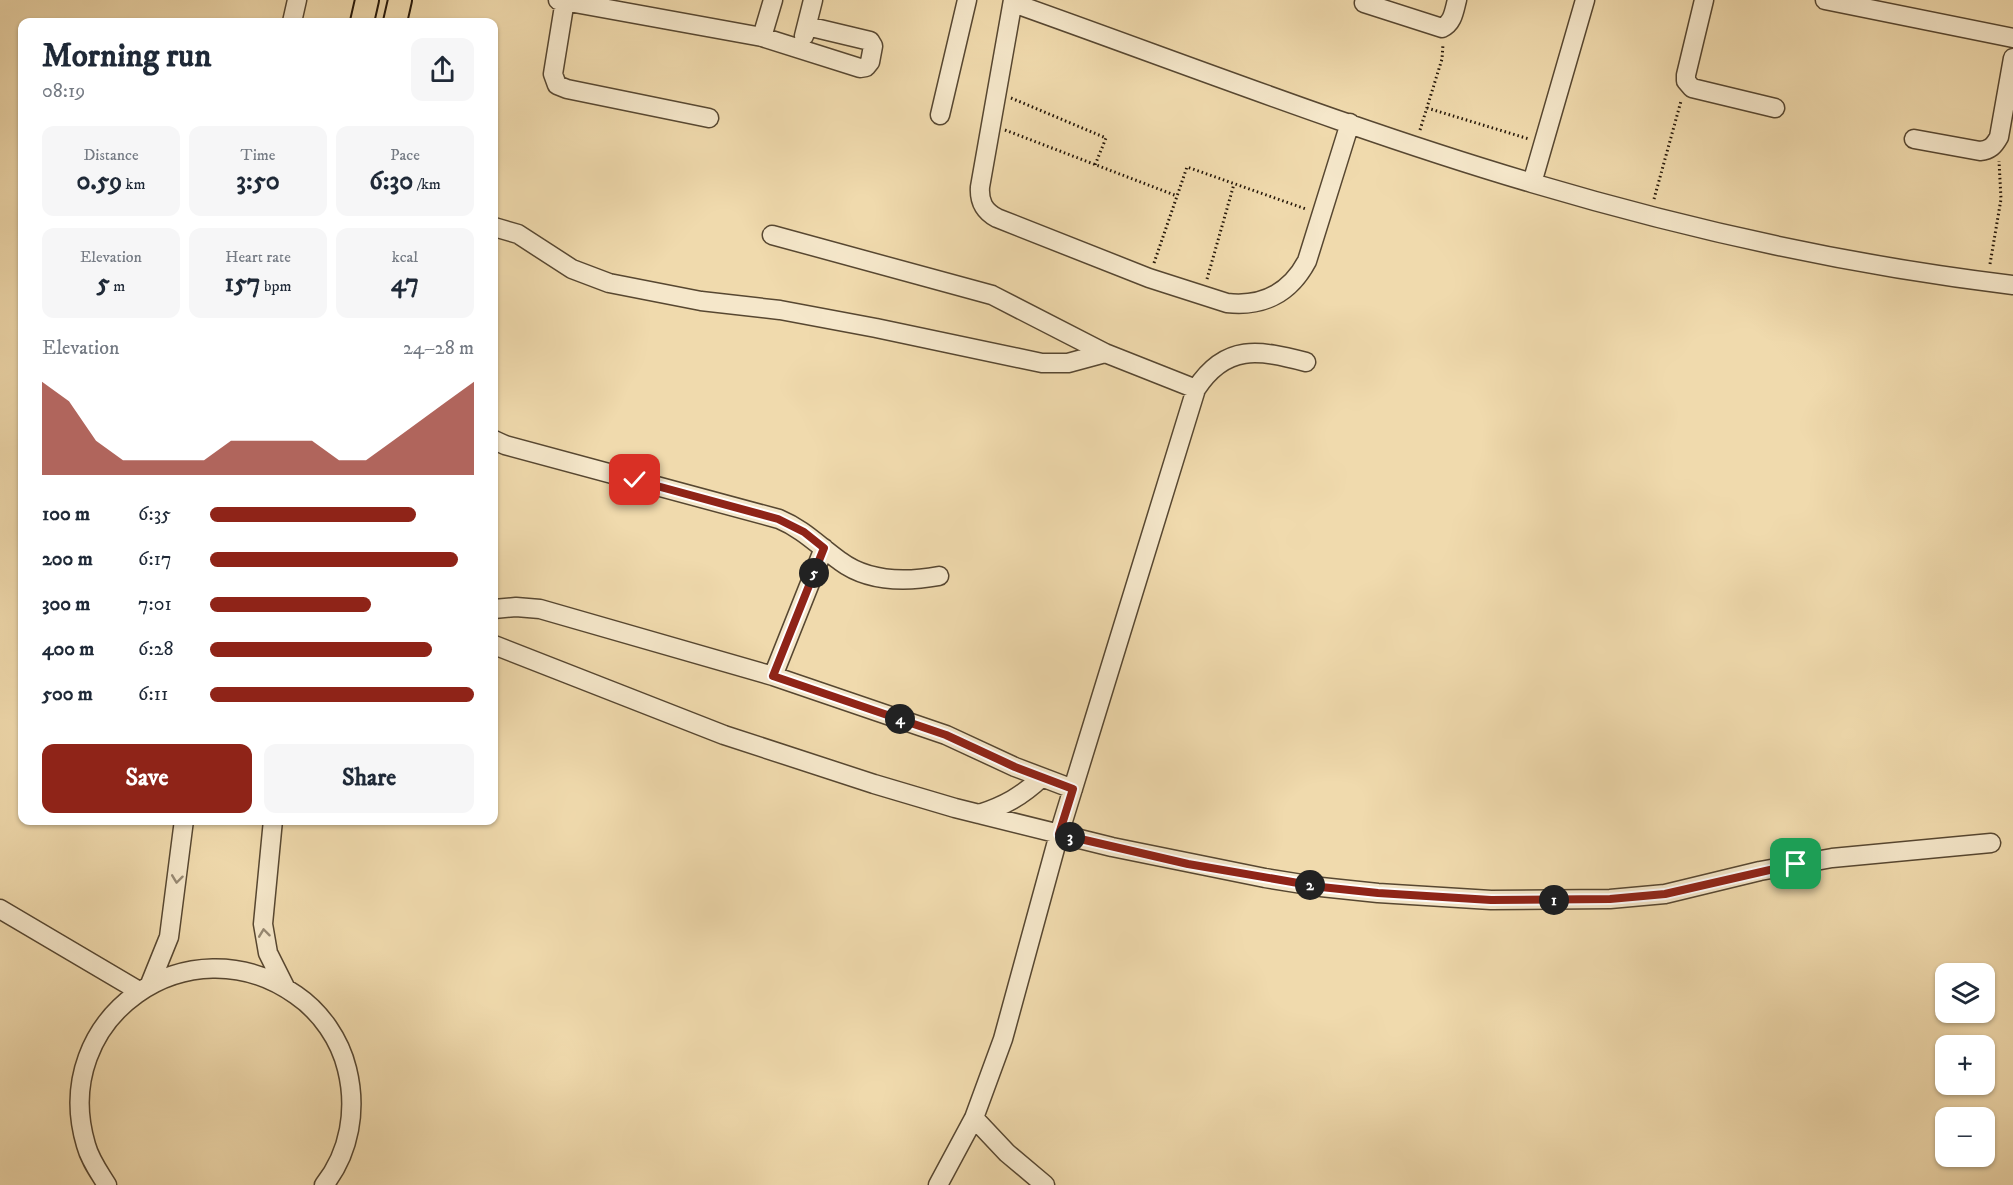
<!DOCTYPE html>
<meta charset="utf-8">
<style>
:root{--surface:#fff;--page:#f6f6f7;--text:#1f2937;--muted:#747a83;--accent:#8f2418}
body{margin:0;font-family:"IM FELL DW Pica",serif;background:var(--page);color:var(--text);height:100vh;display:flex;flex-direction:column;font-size:22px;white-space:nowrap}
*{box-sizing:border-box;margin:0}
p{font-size:20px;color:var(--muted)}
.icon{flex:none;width:33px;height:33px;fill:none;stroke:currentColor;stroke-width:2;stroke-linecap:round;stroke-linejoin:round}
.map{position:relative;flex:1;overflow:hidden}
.side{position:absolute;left:18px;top:18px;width:480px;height:807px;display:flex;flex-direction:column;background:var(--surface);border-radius:12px;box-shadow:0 2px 4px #0004}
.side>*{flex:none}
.controls{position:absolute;left:1935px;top:963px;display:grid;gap:12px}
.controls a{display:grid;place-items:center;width:60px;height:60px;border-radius:12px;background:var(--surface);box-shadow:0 2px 4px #0004;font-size:30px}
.pin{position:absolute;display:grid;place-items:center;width:51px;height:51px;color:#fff;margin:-26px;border-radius:12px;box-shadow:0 3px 9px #0006}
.km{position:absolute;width:30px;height:30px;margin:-15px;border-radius:50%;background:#222;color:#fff;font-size:16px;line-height:30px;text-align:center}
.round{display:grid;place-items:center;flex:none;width:63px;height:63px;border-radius:12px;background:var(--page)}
.summary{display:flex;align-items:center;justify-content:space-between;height:102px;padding:0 24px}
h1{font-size:33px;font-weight:700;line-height:45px}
.stats{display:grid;grid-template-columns:repeat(3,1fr);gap:9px;height:102px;padding:6px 24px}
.stats div{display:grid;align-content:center;border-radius:12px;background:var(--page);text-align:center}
.stats b{font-size:26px;font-weight:700}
.stats small{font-size:16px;font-weight:400}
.stats p{font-size:16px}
.chart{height:168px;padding:12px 24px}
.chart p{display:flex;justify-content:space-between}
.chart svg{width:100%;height:108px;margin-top:6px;fill:var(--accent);opacity:.7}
.action{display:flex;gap:12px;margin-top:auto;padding:12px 24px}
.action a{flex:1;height:69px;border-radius:12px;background:var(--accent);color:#fff;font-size:24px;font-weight:700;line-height:69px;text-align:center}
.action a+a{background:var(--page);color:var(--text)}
ul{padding:0 24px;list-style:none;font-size:20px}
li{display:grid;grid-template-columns:96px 72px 1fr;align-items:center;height:45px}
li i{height:15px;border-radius:8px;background:var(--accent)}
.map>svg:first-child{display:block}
</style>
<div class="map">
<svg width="2013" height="1185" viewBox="0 0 2013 1185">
<rect width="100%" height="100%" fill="#f0daad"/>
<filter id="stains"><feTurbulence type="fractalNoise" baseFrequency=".00333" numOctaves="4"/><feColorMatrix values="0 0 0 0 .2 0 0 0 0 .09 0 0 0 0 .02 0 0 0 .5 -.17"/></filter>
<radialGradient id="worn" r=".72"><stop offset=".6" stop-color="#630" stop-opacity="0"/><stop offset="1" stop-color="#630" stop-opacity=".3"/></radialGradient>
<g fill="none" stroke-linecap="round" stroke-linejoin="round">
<defs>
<path id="minor" d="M558 0 762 37 860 68 866 67 870 62 873 46 870 41 807 26
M565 0 553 74 557 85 567 89 709 118
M1013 0 980 187C979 202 984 211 997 218L1149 278 1227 303C1263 307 1290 293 1307 261L1350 123
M1704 0 1686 75V81L1692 88 1775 108
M1825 0 2013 38
M1013 3C1185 64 1356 131 1532 183 1687 229 1852 266 2013 285
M1364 3 1442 28C1453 23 1454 11 1457 0
M292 22 297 0
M804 36 813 0
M762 37 773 0
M940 115 967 0
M1914 139 1980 151C1990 150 1994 146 1999 137L2013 58
M1532 183 1585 0
M494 227 518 234 572 269 609 283 701 301 780 310 876 328 1042 363H1068L1105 353
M772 235 992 295 1105 353 1196 389
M494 440 505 445 779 519C803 529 819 546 840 561 868 582 906 582 939 576
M494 609 516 607 540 609 773 676 946 735 1015 767 1073 789
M494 645 724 735 874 784 955 808 1112 847 1265 878 1321 887 1378 893 1491 900 1610 899 1665 894 1760 871 1832 858 1991 843
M773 676 824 548
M979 814C1004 806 1022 796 1041 778
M273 820 263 924 268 953 285 987
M0 909 139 991
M150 984 169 937 184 820
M974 1118 1007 1153 1045 1185
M107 1185C99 1172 90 1160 86 1145 48 1018 189 919 296 995 321 1012 340 1040 347 1069 357 1109 350 1152 324 1185
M938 1185 974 1118 1003 1039 1059 834 1196 389C1226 343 1259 350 1306 362"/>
<path id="major" d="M362 22 367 0
M395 22 400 0"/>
</defs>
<use href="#minor" stroke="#574731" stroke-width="21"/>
<use href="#major" stroke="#241608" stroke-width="26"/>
<path stroke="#241608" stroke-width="3" stroke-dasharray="1.5 3" stroke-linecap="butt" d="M1011 98 1106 138 1095 165
M1427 108 1529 139
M1005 130 1177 196
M1420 130 1442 59 1443 44
M1654 199 1681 101
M1154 263 1187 167 1306 209
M1990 264 2001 199 1999 161
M1207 279 1234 184"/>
<use href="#minor" stroke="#f5e7ca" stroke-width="18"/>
<use href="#major" stroke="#f0daad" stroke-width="22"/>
</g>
<defs><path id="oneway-chevron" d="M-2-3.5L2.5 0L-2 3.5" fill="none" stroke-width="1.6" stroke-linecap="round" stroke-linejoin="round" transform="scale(1.5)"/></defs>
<g stroke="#978973">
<use href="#oneway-chevron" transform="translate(177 879) rotate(97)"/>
<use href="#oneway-chevron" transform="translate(264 933) rotate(-97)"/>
</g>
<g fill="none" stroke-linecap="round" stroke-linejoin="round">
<defs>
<path id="route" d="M635 480 778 519 804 532 824 548 773 676 946 735 1015 767 1073 789 1059 834 1188 864 1321 887 1378 893 1491 900 1610 899 1665 894 1796 864"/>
</defs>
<use href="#route" stroke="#fff" stroke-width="12"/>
<use href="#route" stroke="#8f2418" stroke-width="8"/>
</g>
<rect width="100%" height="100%" filter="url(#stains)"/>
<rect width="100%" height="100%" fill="url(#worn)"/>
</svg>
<div class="controls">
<a><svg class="icon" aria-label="layers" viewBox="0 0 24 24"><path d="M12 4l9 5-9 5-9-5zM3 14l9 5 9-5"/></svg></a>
<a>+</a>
<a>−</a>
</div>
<div class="pin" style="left:1796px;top:864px;background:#1e9e55"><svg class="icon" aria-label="arrive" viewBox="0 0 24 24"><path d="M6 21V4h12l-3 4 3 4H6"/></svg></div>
<div class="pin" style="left:635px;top:480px;background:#d93025"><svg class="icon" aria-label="check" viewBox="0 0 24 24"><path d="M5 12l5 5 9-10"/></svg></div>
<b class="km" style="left:1554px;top:900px">1</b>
<b class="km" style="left:1310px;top:885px">2</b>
<b class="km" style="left:1070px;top:837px">3</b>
<b class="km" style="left:900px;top:719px">4</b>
<b class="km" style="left:814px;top:573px">5</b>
<section class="side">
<div class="summary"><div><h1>Morning run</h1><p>08:19</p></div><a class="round"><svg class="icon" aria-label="share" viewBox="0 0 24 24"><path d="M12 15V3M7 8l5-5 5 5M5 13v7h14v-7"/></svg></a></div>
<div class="stats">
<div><p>Distance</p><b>0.59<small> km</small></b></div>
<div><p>Time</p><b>3:50</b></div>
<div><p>Pace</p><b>6:30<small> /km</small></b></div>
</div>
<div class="stats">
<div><p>Elevation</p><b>5<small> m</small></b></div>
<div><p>Heart rate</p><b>157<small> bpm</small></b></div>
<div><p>kcal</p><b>47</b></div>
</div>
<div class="chart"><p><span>Elevation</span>24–28 m</p>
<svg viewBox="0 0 160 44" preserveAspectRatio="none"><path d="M0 44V6L10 14L20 30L30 38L40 38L50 38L60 38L70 30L80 30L90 30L100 30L110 38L120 38L130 30L140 22L150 14L160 6V44z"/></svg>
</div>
<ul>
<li><b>100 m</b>6:35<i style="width:78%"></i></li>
<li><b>200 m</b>6:17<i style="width:94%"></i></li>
<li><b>300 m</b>7:01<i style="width:61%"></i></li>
<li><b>400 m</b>6:28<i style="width:84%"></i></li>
<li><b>500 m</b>6:11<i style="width:100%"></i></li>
</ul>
<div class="action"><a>Save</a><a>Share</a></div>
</section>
</div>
